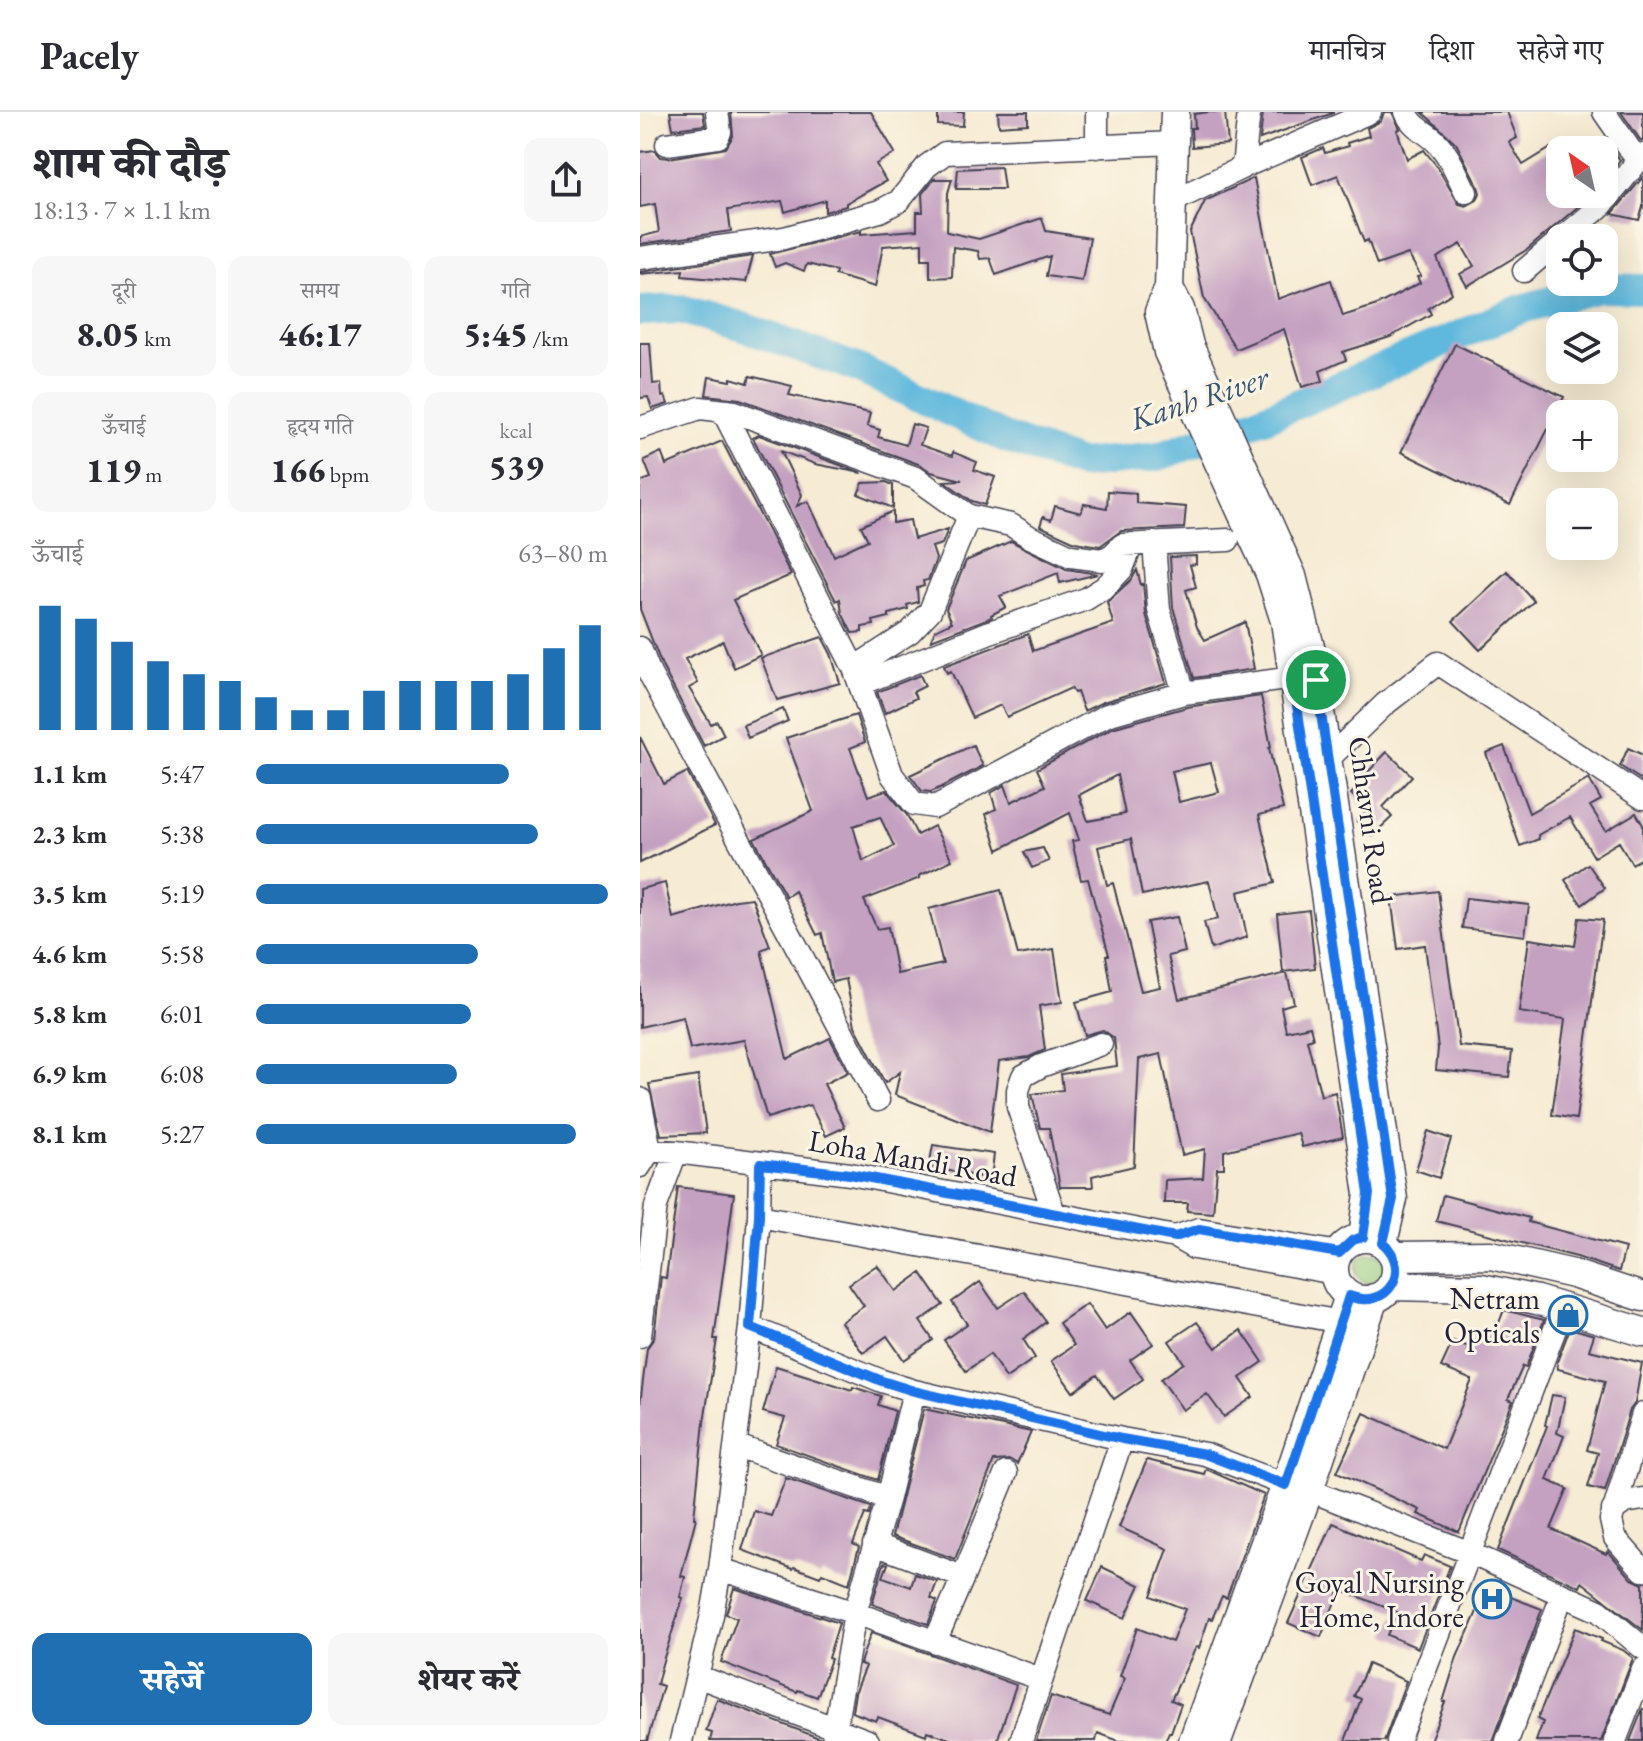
<!DOCTYPE html>
<html lang="hi">
<meta charset="utf-8">
<style>
:root{--surface:#fff;--page:#f7f7f7;--text:#2b2b33;--muted:#7c7c81;--line:#e1e1e2;--accent:#1f6fb2}
body{margin:0;font-family:"EB Garamond","Noto Serif Devanagari",serif;background:var(--page);color:var(--text);height:100vh;display:flex;flex-direction:column;font-size:30px;white-space:nowrap}
*{box-sizing:border-box;margin:0}
p{font-size:26px;color:var(--muted)}
.icon{flex:none;width:44px;height:44px;fill:none;stroke:currentColor;stroke-width:2;stroke-linecap:round;stroke-linejoin:round}
.map{position:relative;flex:1;overflow:hidden}
.panel{display:flex;flex-direction:column;background:var(--surface);width:640px}
.panel>*{flex:none}
.needle{width:52px;rotate:326deg}
.buttons{position:absolute;left:906px;top:24px;display:grid;gap:16px}
.buttons a{display:grid;place-items:center;width:72px;height:72px;border-radius:16px;background:var(--surface);box-shadow:0 8px 32px #0002;font-size:40px}
.pin{position:absolute;display:grid;place-items:center;width:68px;height:68px;color:#fff;margin:-34px;border:4px solid #fff;border-radius:50%;box-shadow:0 2px 8px #0007}
.round{display:grid;place-items:center;flex:none;width:84px;height:84px;border-radius:16px;background:var(--page)}
.overview{display:flex;align-items:center;justify-content:space-between;height:136px;padding:0 32px}
h1{font-size:44px;font-weight:800;line-height:60px}
.stats{display:grid;grid-template-columns:repeat(3,1fr);gap:12px;height:136px;padding:8px 32px}
.stats div{display:grid;align-content:center;border-radius:16px;background:var(--page);text-align:center}
.stats b{font-size:34px;font-weight:800}
.stats small{font-size:22px;font-weight:400}
.stats p{font-size:22px}
.chart{height:224px;padding:16px 32px}
.chart p{display:flex;justify-content:space-between}
.chart svg{width:100%;height:144px;margin-top:8px;stroke:var(--accent);stroke-width:6}
.button{display:flex;gap:16px;margin-top:auto;padding:16px 32px}
.button a{flex:1;height:92px;border-radius:16px;background:var(--accent);color:#fff;font-size:32px;font-weight:800;line-height:92px;text-align:center}
.button a+a{background:var(--page);color:var(--text)}
ul{padding:0 32px;list-style:none;font-size:26px}
li{display:grid;grid-template-columns:128px 96px 1fr;align-items:center;height:60px}
li i{height:20px;border-radius:10px;background:var(--accent)}
header{display:flex;align-items:center;gap:48px;box-sizing:border-box;height:112px;padding:0 40px;background:var(--surface);border-bottom:2px solid var(--line)}
header strong{font-size:38px}
nav{display:flex;gap:44px;margin-inline-start:auto;font-size:28px}
main{display:flex;flex:1;min-height:0}
.map>svg:first-child{display:block}
</style>
<header>
<strong>Pacely</strong>
<nav><a>मानचित्र</a><a>दिशा</a><a>सहेजे गए</a></nav>
</header>
<main>
<section class="panel">
<div class="overview"><div><h1>शाम की दौड़</h1><p>18:13 · 7 × 1.1 km</p></div><a class="round"><svg class="icon" aria-label="share" viewBox="0 0 24 24"><path d="M12 15V3M7 8l5-5 5 5M5 13v7h14v-7"/></svg></a></div>
<div class="stats">
<div><p>दूरी</p><b>8.05<small> km</small></b></div>
<div><p>समय</p><b>46:17</b></div>
<div><p>गति</p><b>5:45<small> /km</small></b></div>
</div>
<div class="stats">
<div><p>ऊँचाई</p><b>119<small> m</small></b></div>
<div><p>हृदय गति</p><b>166<small> bpm</small></b></div>
<div><p>kcal</p><b>539</b></div>
</div>
<div class="chart"><p><span>ऊँचाई</span>63–80 m</p>
<svg viewBox="0 0 160 44" preserveAspectRatio="none"><path d="M5 44V6M15 44V10M25 44V17M35 44V23M45 44V27M55 44V29M65 44V34M75 44V38M85 44V38M95 44V32M105 44V29M115 44V29M125 44V29M135 44V27M145 44V19M155 44V12"/></svg>
</div>
<ul>
<li><b>1.1 km</b>5:47<i style="width:72%"></i></li>
<li><b>2.3 km</b>5:38<i style="width:80%"></i></li>
<li><b>3.5 km</b>5:19<i style="width:100%"></i></li>
<li><b>4.6 km</b>5:58<i style="width:63%"></i></li>
<li><b>5.8 km</b>6:01<i style="width:61%"></i></li>
<li><b>6.9 km</b>6:08<i style="width:57%"></i></li>
<li><b>8.1 km</b>5:27<i style="width:91%"></i></li>
</ul>
<div class="button"><a>सहेजें</a><a>शेयर करें</a></div>
</section>
<div class="map">
<svg width="1003" height="1629" viewBox="0 0 1003 1629">
<rect width="100%" height="100%" fill="#fcf5e5"/>
<filter id="ink" filterUnits="userSpaceOnUse"><feTurbulence type="fractalNoise" baseFrequency=".0125" numOctaves="2"/><feDisplacementMap in="SourceGraphic" scale="16" xChannelSelector="R" yChannelSelector="G"/><feConvolveMatrix kernelMatrix="1 2 1 2 8 2 1 2 1" color-interpolation-filters="sRGB"/></filter>
<filter id="wash" filterUnits="userSpaceOnUse"><feTurbulence type="fractalNoise" baseFrequency=".006" numOctaves="4" result="noise"/><feDisplacementMap in="SourceGraphic" scale="32" xChannelSelector="R" yChannelSelector="G"/><feGaussianBlur stdDeviation="1.8" result="paint"/><feColorMatrix in="noise" values="0 0 0 0 0 0 0 0 0 0 0 0 0 0 0 0 0 1.4 0 .05"/><feComposite in="paint" operator="in"/></filter>
<g filter="url(#wash)">
<rect width="100%" height="100%" fill="#f6ebd3"/>
<path fill="#90c97c" stroke="#59765c" stroke-width="2" d="M716 1157a15 15 0 1 1 30 0a15 15 0 1 1-30 0Z"/>
<g fill="none" stroke-linecap="round" stroke-linejoin="round">
<path stroke="#5fb8dd" stroke-width="30" d="M0 199 40 197 100 214 217 256 366 326 440 352 519 344 622 307 881 197 959 176 1003 177"/>
</g>
<g id="blocks">
<path fill="#c4a0c1" fill-rule="evenodd" d="M30 0H63L65 13 33 17Z
M91 0H231L255 41 236 52 246 69 206 91V94L185 100V88L145 100 142 89 88 98 91 119 0 132V125L19 120 15 92 0 95V40L15 38 21 45 29 46 86 36 93 24Z
M298 0H324L323 14 298 13Z
M358 0H388V12L359 14Z
M569 0H585L588 32 552 35 551 16H555L554 2Z
M623 0H693V1L620 27Z
M744 0H752L760 17 757 18 767 47 784 38 796 53 819 92 826 94 837 88 840 81 838 74 816 31 782 0H867L877 26 869 30 883 53 911 36 920 51V82H953L888 137 827 174 820 162 834 154 821 132 797 146 812 181 788 196 791 202 750 225 703 240 706 248 680 259 683 269 662 275 644 217 596 237 564 186 550 120 565 89 614 66 638 187 691 168 703 204 737 193 780 171 777 165 781 164 768 142 737 153 728 128 724 130 698 63 672 73 662 45 683 36 685 41 708 34 707 31 729 24 727 16 741 9Z
M981 0H1003V29H1001Z
M972 37 980 48 964 68V42Z
M361 55 364 77H316L318 57Z
M1003 65V95L999 108 972 102Z
M294 67H312L308 81 307 120 339 127 402 106 406 119 450 126 442 169 406 164 410 144 356 163 350 146 340 147 338 139 313 135 312 165 290 166V147H282V131L243 134 235 175 195 163 196 159 167 152 164 159 145 151 135 155 130 142 221 119V122L277 118V100H283L282 82Z
M113 144 106 170 42 164 43 158 0 162V160Z
M0 231H10L13 272 21 271 22 285 25 284 28 292 12 297 8 285 0 286Z
M815 232 924 285 870 393 761 340Z
M110 264 152 274 149 283 230 301 227 314 240 318 238 325 266 333 272 312 286 316 280 333 312 344 313 340 337 350 334 358 355 365 345 393 332 389 304 369 322 368 291 360 281 353 100 287 66 283 69 265 91 269V266L108 271Z
M119 323 222 361 175 352 141 339 162 383 157 394 168 389 194 444 228 428 221 414 253 399V411L270 408 274 427 308 417 302 432 292 435 296 447 288 468 283 469 284 474 277 476 278 490 267 493 268 497 249 502V505L233 509 234 513 222 515V520L212 521 202 501 200 487 196 489 113 326Z
M82 329 151 463 93 488 121 543 94 556 83 529 45 547 58 571 49 576 71 612 77 609 84 623 64 634 23 556 0 497V370L11 366 4 348 21 340 26 353Z
M246 370 253 373V396L218 382 223 371Z
M468 379 496 381V391L546 395 544 416 481 419 460 434 435 430 400 414 403 405 411 408 415 394 441 401 444 392 467 396Z
M371 429 426 457 458 462 420 471 418 461 360 484 366 495 351 503 352 505 291 528 295 518 312 510 306 497 326 449Z
M556 444V452L550 453 556 475 546 478 557 515 565 528 605 510 614 557 554 566 533 495 530 445Z
M497 458 501 473 503 472 506 502 526 571 463 590 444 599 437 580 434 581 431 576 367 605 361 593 332 606 311 559 307 561 304 554 388 522 393 539 473 511 467 490 492 467Z
M867 459 894 489 840 538 813 509Z
M182 525 191 542 200 571 137 588 121 546Z
M280 563 285 574 273 580 276 586 245 601 237 580Z
M621 584 631 635 629 636 643 697 619 703 635 771 598 780 607 825 571 837 564 810 578 807 569 769 502 783 491 727 458 735 467 773 473 771 501 879 520 875 507 810 537 805 545 840 528 844 539 887 647 861 654 891 641 895 646 919 670 914 673 926 667 928 681 984 695 980 703 1025 662 1035 658 1021 584 1039V1056H577L573 1101 547 1099 548 1091H524L525 1068 563 1066 565 1037 542 1043 521 942 499 947 494 1054 452 1064 453 1075H420L409 1016H400L392 982 423 978 421 962 477 954 474 926 463 918 445 923 436 890 472 880 466 843H469L448 767 441 768 432 729 439 728 430 701 358 738 346 702 356 697 351 681 365 673 371 690 405 674 397 657 472 616 547 595ZM571 651 579 680 539 690 532 659ZM477 663 485 702 448 709 439 683Z
M143 597 148 609 108 626 103 613Z
M216 603 225 630 210 636 228 684 246 678 267 703 277 723 294 714 312 748 279 764 280 766 224 788 237 817 248 815 257 862 303 852 289 797 361 778 378 843 414 837 422 890 399 894 405 938 389 945 359 949 350 1020 255 983 260 960 245 971 215 914 206 867 192 870 182 821 177 823 155 779 146 785 114 727 173 699 146 626ZM240 705 254 734 223 749 213 714Z
M0 625 24 672 47 660 75 713 0 751Z
M333 633 343 654 304 674 291 680 282 679 270 663Z
M864 634 889 701 949 667 961 688 950 694 966 719 996 701 1003 713V746L992 752 979 730 954 745 930 705 898 723 899 727 880 734 846 641Z
M988 636 1003 643V669L980 654Z
M747 640 772 664 743 695 752 705 732 724 717 709 728 699 711 682 729 665 726 662Z
M403 736 409 749 392 756 384 740Z
M948 752 965 776 942 793 925 768Z
M25 771 33 806 96 788 112 786 130 834 121 838 147 947 190 926 208 960 184 972 205 1015 186 1024 170 993 127 1006 104 928 50 937 43 905 0 915V777Z
M798 779 819 934 872 939 869 965 796 958 798 936 785 833 758 837 751 785Z
M826 786 889 793 885 824 822 816Z
M669 798 675 856 643 860 637 802Z
M939 806 963 808 936 1007 912 1003 925 907 879 900 889 827 935 834Z
M58 964 66 1021 21 1023 9 972Z
M788 1019 811 1027 799 1066 776 1058Z
M293 1033 354 1042 351 1067 289 1055Z
M38 1075 94 1082 74 1227H77L64 1310 54 1406H56L41 1464 45 1465 40 1485 43 1486 22 1552 17 1572 23 1574 7 1629H0V1293L7 1236 14 1226 21 1165 26 1166Z
M803 1083 889 1106 888 1110 985 1136 979 1159 937 1145 796 1109Z
M237 1153 256 1179 281 1161 303 1193 280 1209 293 1228 264 1248 247 1224 223 1241 201 1210 224 1194 209 1172Z
M340 1170 358 1196 384 1179 406 1210 383 1227 395 1246 366 1266 350 1242 326 1259 304 1228 327 1212 312 1190Z
M447 1192 465 1218 491 1200 513 1232 490 1248 503 1267 474 1287 457 1263 433 1280 411 1249 434 1233 419 1211Z
M864 1198 904 1208 886 1255 883 1254 868 1287 873 1289 819 1420 778 1402 780 1398 697 1360 724 1301 804 1337 832 1268 801 1255 813 1229 832 1236 843 1216 855 1221Z
M557 1210 576 1236 601 1218 623 1250 600 1266 613 1285 584 1305 567 1282 543 1298 521 1267 544 1251 529 1229Z
M930 1216 954 1223 949 1238 1002 1251 995 1291 990 1298 965 1379 948 1375 958 1341 947 1338 965 1269 918 1257 917 1250Z
M136 1254 212 1278 213 1275 241 1284 238 1293 255 1299 238 1368 136 1332 145 1306 123 1300Z
M912 1283 925 1285 917 1321 924 1324 907 1368 928 1377 911 1417 966 1442 968 1439 992 1467 1003 1472V1518L942 1470 940 1475 858 1438 907 1314 905 1313Z
M284 1297 391 1320 377 1352 371 1348 354 1349 315 1447 252 1424Z
M507 1348 564 1362 566 1357 624 1383 588 1482 587 1486 582 1484 572 1507 569 1506 559 1536 556 1535 531 1588 541 1592 531 1620H529L525 1629H479L458 1621 456 1629H396L411 1584 469 1603 485 1566 480 1564 497 1516 532 1530 545 1497 511 1484 528 1437 479 1415Z
M146 1366 231 1395 229 1403 225 1402 213 1432 219 1435 209 1472 182 1461 180 1465 154 1455 153 1457 102 1438 114 1399 131 1404Z
M693 1411 781 1449 784 1443 810 1454 778 1536 747 1523 757 1500 700 1477 681 1525 648 1511Z
M244 1451 248 1452 243 1465 271 1475 275 1462 297 1470 291 1486 297 1489 288 1512 232 1492Z
M462 1455 500 1473 485 1506 447 1489Z
M844 1473 869 1480 868 1484 902 1497 853 1629H790L805 1590H803L817 1545 836 1502Z
M94 1476 199 1511 188 1546 191 1547 177 1585 158 1578 157 1580 81 1550 97 1506 86 1502Z
M935 1516 962 1527 961 1529 983 1538 993 1546 961 1629H896L903 1610 897 1607Z
M231 1521 376 1573 357 1629H315L287 1619 286 1623 238 1605 236 1609 212 1600 215 1581 226 1554 220 1552 222 1545Z
M728 1552 766 1569 744 1629H705L721 1587 714 1584Z
M77 1587 179 1626V1629H70L72 1621 66 1619Z
M1003 1596V1629H990Z"/>
</g>
</g>
<g filter="url(#ink)">
<use href="#blocks" fill-opacity="0" stroke="#424052" stroke-width="2"/>
<g fill="none" stroke-linecap="round" stroke-linejoin="round">
<defs>
<path id="minor" d="M766 0C773 18 790 20 801 35 812 48 818 65 826 80
M964 0 998 49
M27 32 78 25 80 20 77 0
M457 35V0
M603 55 609 0
M531 90 603 55 730 0
M923 126 962 93 1003 43
M0 146 144 126 240 99 259 89 287 54 305 41 534 31
M884 159 920 128
M83 299 214 556 252 663 274 692 295 695 467 603 544 581 653 566 667 567
M0 316 60 296 95 300 276 366 329 404 371 413 390 425 431 444 462 448 472 443 482 433 588 428
M514 431 519 498 544 581
M0 536 10 562C85 704 164 845 238 988
M214 556 270 520 290 499 329 404
M220 572 350 520 446 487 465 475 482 457 492 432
M688 647 745 592 798 551 1003 686
M0 987 10 1038 0 1054
M0 1038 36 1040 210 1062 535 1125 554 1136 695 1161
M414 1101 378 995V978L383 964 401 954 461 932
M119 1104 701 1210
M535 1125 559 1117 699 1141
M110 1215 242 1269 274 1279 482 1327 565 1342 646 1373
M0 1224 16 1094 36 1040
M1003 1302 971 1408 975 1426 1003 1458
M97 1334 248 1386
M669 1378 830 1441 959 1499 1003 1536
M973 1398 985 1390 1003 1387
M234 1432 323 1465 366 1361
M80 1457 215 1501 401 1567
M295 1530 323 1465
M57 1564 228 1629
M41 1629 72 1503 80 1457 110 1215 119 1104 120 1052
M193 1629 215 1501 248 1386 274 1279
M381 1629 482 1327
M758 1629 923 1196
M867 1629 922 1484
M975 1629 1003 1557"/>
<path id="major" d="M535 0 529 176 519 200 528 240 630 462 645 509 729 1082 723 1125
M529 176 540 197 549 233 652 464 671 539 753 1087 743 1131
M694 1157a31 31 0 1 1 62 0a31 31 0 1 1-62 0Z
M754 1144 851 1143 933 1162 1003 1185
M751 1174 841 1176 897 1188 1003 1220
M553 1629 646 1373 709 1184
M577 1629 669 1378 734 1186"/>
</defs>
<use href="#minor" stroke="#424052" stroke-width="25"/>
<use href="#major" stroke="#424052" stroke-width="31"/>
<use href="#minor" stroke="#fff" stroke-width="22"/>
<use href="#major" stroke="#fff" stroke-width="28"/>
</g>
</g>
<g fill="none" stroke-linecap="round" stroke-linejoin="round" filter="url(#ink)">
<defs>
<path id="route" d="M653 566 676 568 753 1087 743 1131C773 1158 747 1199 709 1184L646 1373 565 1342 482 1327 274 1279 242 1269 110 1215 119 1104 120 1052 210 1062 535 1125 559 1117 699 1141 713 1128 723 1125 729 1082Z"/>
</defs>
<use href="#route" stroke="#fff" stroke-width="16"/>
<use href="#route" stroke="#1a73e8" stroke-width="10"/>
</g>
<defs>
<symbol id="shop-ring" viewBox="-11 -11 22 22"><circle r="9.5" fill="#fcf5e5" stroke="#1f6fb2" stroke-width="1.5"/><path d="M-5-2.5h2.3a2.7 3.5 0 0 1 5.4 0H5L5.5 6h-11ZM-1.5-2.5h3a1.5 2.3 0 0 0-3 0Z" fill="#1f6fb2"/></symbol>
<symbol id="hospital-ring" viewBox="-11 -11 22 22"><circle r="9.5" fill="#fcf5e5" stroke="#1f6fb2" stroke-width="1.5"/><path d="M-5-5h3v3.5h4V-5h3V5h-3V1.5h-4V5h-3Z" fill="#1f6fb2"/></symbol>
</defs>
<g fill-rule="evenodd">
<use href="#shop-ring" x="906" y="1181" width="44" height="44"/>
<use href="#hospital-ring" x="830" y="1465" width="44" height="44"/>
</g>
<g text-anchor="middle" dominant-baseline="central" stroke-width="6" stroke-linejoin="round" paint-order="stroke">
<g font-size="30" fill="#22223b" stroke="#fcf5e5">
<text transform="translate(731 708) rotate(82)">Chhavni Road</text>
<text transform="translate(273 1046) rotate(10)">Loha Mandi Road</text>
</g>
<g font-size="30" fill="#22223b" stroke="#fcf5e5" text-anchor="end">
<text x="900" y="1186">Netram<tspan x="900" dy="34">Opticals</tspan></text>
<text x="824" y="1470">Goyal Nursing<tspan x="824" dy="34">Home, Indore</tspan></text>
</g>
<g font-size="32" font-style="italic" fill="#375674" stroke="#fcf5e5">
<text transform="translate(559 286) rotate(-18)">Kanh River</text>
</g>
</g>
</svg>
<div class="buttons">
<a><svg class="needle" viewBox="-14 -14 28 28"><path d="M0-13l5 13h-10z" fill="#e53935"/><path d="M0 13l5-13h-10z" fill="#7c7c81"/></svg></a>
<a><svg class="icon" aria-label="locate" viewBox="0 0 24 24"><circle cx="12" cy="12" r="6"/><path d="M12 2v4M12 18v4M2 12h4M18 12h4"/></svg></a>
<a><svg class="icon" aria-label="layers" viewBox="0 0 24 24"><path d="M12 4l9 5-9 5-9-5zM3 14l9 5 9-5"/></svg></a>
<a>+</a>
<a>−</a>
</div>
<div class="pin" style="left:676px;top:568px;background:#1e9e55"><svg class="icon" aria-label="arrive" viewBox="0 0 24 24"><path d="M6 21V4h12l-3 4 3 4H6"/></svg></div>
</div>
</main>
